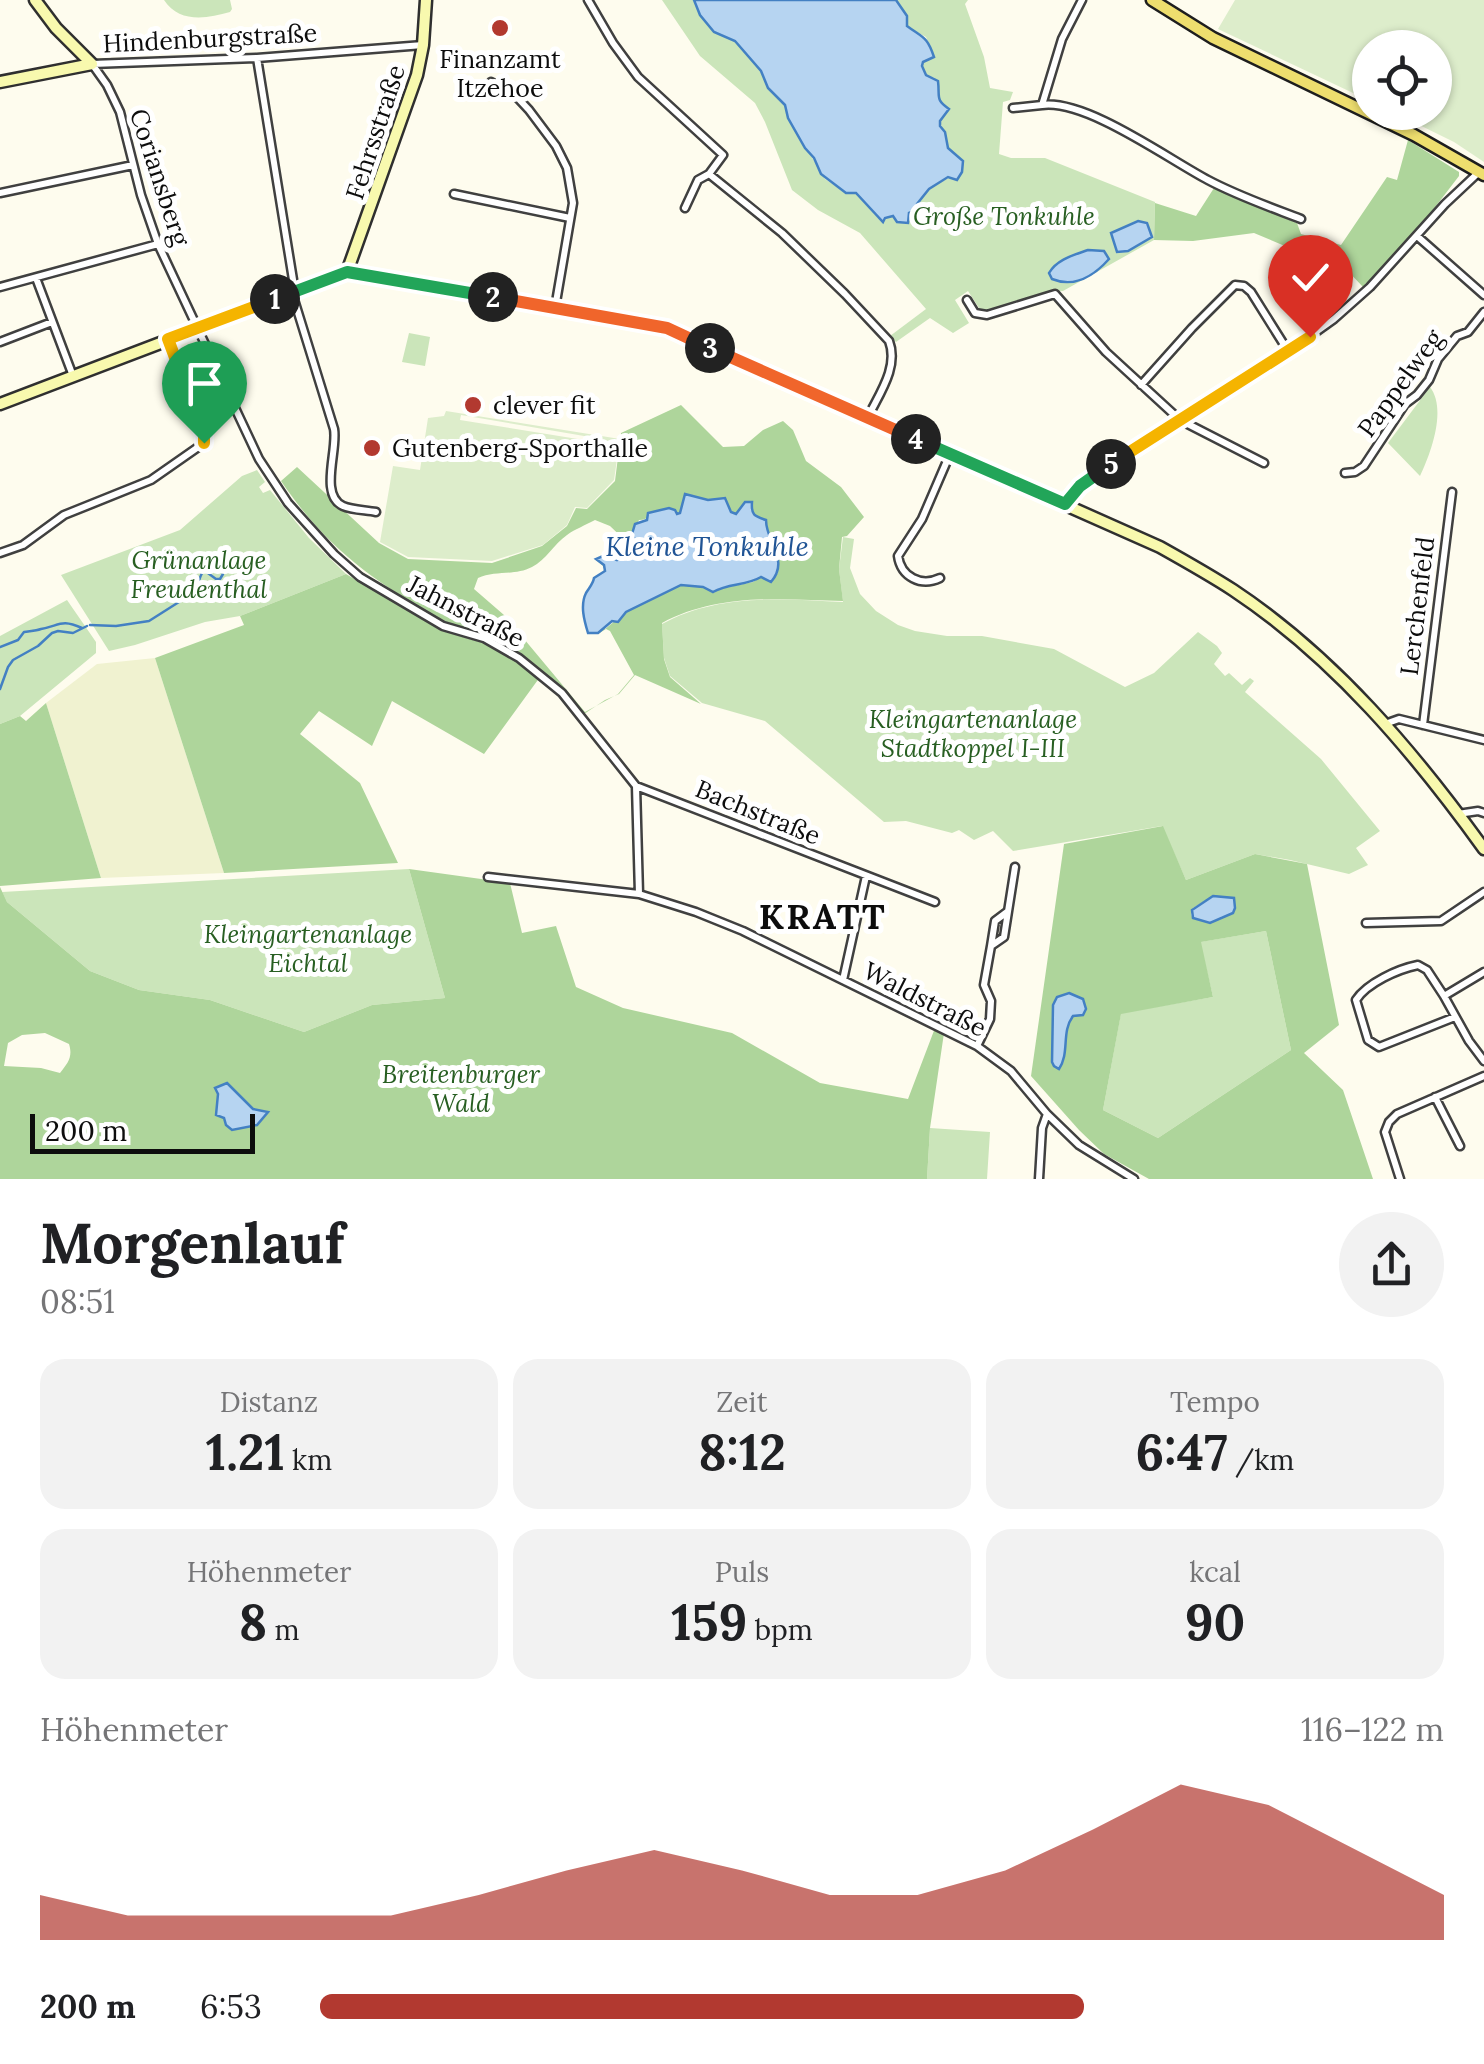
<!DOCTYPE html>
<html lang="de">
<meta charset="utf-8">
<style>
:root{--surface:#fff;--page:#f2f2f2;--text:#202124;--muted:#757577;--accent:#b23930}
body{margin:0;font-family:Lora,serif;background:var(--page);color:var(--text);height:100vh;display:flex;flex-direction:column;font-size:38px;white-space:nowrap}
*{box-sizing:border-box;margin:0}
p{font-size:32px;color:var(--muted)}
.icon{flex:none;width:55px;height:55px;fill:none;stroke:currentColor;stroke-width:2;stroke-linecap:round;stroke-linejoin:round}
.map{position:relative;height:1179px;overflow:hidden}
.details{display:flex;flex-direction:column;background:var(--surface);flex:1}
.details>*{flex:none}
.fabs{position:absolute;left:1352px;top:30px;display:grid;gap:20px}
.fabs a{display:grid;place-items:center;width:100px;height:100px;border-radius:50%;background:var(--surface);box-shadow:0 2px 8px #0004;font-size:50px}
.scale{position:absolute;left:30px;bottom:25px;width:225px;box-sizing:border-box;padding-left:10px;border:5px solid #0d0d0d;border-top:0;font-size:28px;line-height:35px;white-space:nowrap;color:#0d0d0d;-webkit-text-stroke:8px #fff;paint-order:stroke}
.pin{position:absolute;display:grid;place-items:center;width:85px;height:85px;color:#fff;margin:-102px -42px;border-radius:50% 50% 50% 0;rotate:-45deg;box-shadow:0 0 10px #0007}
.pin .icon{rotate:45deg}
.km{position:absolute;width:50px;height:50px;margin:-25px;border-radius:50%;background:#222;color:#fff;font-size:28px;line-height:50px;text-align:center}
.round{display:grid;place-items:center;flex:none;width:105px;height:105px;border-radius:52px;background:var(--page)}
.headline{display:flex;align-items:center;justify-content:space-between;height:170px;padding:0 40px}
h1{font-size:55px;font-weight:700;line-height:75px}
.figures{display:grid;grid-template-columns:repeat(3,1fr);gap:15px;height:170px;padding:10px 40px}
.figures div{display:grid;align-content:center;border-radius:25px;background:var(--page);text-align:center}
.figures b{font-size:50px;font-weight:700}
.figures small{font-size:28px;font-weight:400}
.figures p{font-size:28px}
.chart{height:280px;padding:20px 40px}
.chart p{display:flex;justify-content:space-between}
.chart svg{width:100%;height:180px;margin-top:10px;fill:var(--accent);opacity:.7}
ul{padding:0 40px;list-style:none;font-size:32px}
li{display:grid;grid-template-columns:160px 120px 1fr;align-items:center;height:75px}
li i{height:25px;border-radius:12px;background:var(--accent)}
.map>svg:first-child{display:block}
</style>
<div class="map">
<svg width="1484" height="1179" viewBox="0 0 1484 1179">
<rect width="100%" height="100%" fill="#fefcee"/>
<path fill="#f0f2d0" d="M155 658 224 873 101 878 46 703 97 664Z"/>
<path fill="#cbe5ba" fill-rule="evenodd" d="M164 0H230L232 9 230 12C206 19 179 23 164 0Z
M662 0H694L700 15 714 32 735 41 761 71 768 88 785 105 788 118 825 179 846 193H855L878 218 893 216 908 223 909 214 918 208 916 205C929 186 943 181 962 172L963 161 948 148 940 121 945 114 944 106 938 99 935 78C927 76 919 71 923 62L934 57 926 37 906 26V15L896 0H968L965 4 984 57 990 88 1013 92 1010 100 1003 102 999 154 1011 158H1045L1155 202 1154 240 1063 291 1051 292 987 313 981 311 968 291 955 300 969 323 953 333 930 318 896 342 890 336 926 309 860 233 818 210 792 190 765 122 755 103 700 56ZM1088 250 1109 259 1096 271 1073 283 1062 260Z
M409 333 430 337 425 366 402 362Z
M1430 387C1447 409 1431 453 1420 476L1388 443Z
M257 470 265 482 259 487 263 493 270 490 309 538 346 574 240 616 205 622 135 645 109 651 61 575 180 530 242 476Z
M843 537 854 539 850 568 860 594 876 611 898 625 915 631 947 636H982L1054 649 1125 687 1154 673 1198 632 1217 646 1222 653 1214 664 1225 676 1229 673 1242 685 1250 678 1254 681 1245 692 1321 759 1380 831 1356 848 1368 865 1349 874 1290 860 1255 854 1186 880 1162 826 1013 851 993 831 974 840 959 830 952 833 906 821 884 822 765 721 702 703 670 676 664 658 662 624C718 593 782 599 843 602L839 569Z
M67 600 96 642V653L20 716 0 724V636Z
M409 869 445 998 372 1005 304 1032 210 1000 139 990 90 971 7 902 2 892Z
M1266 931 1291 1050 1158 1138 1103 1110 1121 1013 1213 997 1200 942Z
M930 1128 990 1132 987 1179H927Z"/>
<path fill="#aed59b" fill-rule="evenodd" d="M1408 140 1459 172V176L1419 228 1363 287 1346 269 1318 260 1254 233 1193 241 1154 240 1155 203 1196 216 1214 188 1297 223 1301 234 1341 245 1387 177 1397 180Z
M681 405 723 447 744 446 763 430 783 421 793 430 806 461 841 487 864 517 847 536 842 537 839 569 843 601C782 599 718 593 662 623L664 659 670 677 701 704 635 675 619 694 605 700 584 714C556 684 524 648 484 633 470 627 454 627 441 619 372 581 326 547 281 481L297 467 379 543 408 559 492 563 542 546 567 526 576 508 587 509 615 481 621 433ZM685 494 728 506 733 513 751 511 755 517 766 521V531L772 540 778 573 771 582 761 577 753 582 719 589 681 585 626 612 605 629 588 628C577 604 589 589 605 572V568L600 561 609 559 617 560 632 550 636 541 632 534 639 520C649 520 652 512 662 510 668 509 675 512 680 513ZM595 520 610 526 632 547 631 550 617 560 605 555 596 560 603 566 605 571 594 578 592 585 584 596V607L582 611 588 634H598L606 629 610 631 634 675 618 694 585 712 504 615 474 589 478 578C495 570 515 576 532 567 546 560 554 544 567 535 575 529 586 525 595 520Z
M346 574 440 630 483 643 518 662 540 677 484 754 392 701 372 746 319 711 300 734 360 783 398 863 224 873 155 658 244 625 240 616Z
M46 703 101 878 0 886V724L20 716 26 721Z
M1163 826 1186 880 1255 854 1307 864 1339 1025 1304 1053 1343 1090 1373 1179H1149L1104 1154 1079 1130 1031 1076 1064 844ZM1211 897 1234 899 1235 903 1233 913 1210 923 1192 917 1191 914 1193 908ZM1266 931 1291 1050 1158 1138 1103 1110 1121 1014 1213 997 1201 942ZM1069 993 1083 999V1015L1073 1016 1065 1031 1063 1065C1058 1044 1047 1018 1057 997Z
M409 869 510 883 522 933 556 926 576 987 623 1008 732 1033 820 1083 908 1099 935 1028 944 1033 930 1128 927 1179H0V887L7 902 90 971 139 990 210 1000 304 1032 372 1005 445 998ZM45 1033 69 1044C73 1057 68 1063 60 1073L41 1068 4 1066 8 1043 22 1035ZM232 1088 254 1110 267 1111 257 1125C231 1129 217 1121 218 1094Z"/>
<path fill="#ddedcb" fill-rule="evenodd" d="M1235 0H1484V162L1454 142 1395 113 1435 112V48H1370V101L1218 29Z
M446 411 620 439 614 480 587 508 575 507 567 525 543 545 492 561 408 557 380 542 393 466 420 470 428 418 444 416ZM461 415 590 437V441L460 420Z"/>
<path fill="#b6d4f1" stroke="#4380c3" stroke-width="2.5" d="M694 0H896L907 16V26C923 38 927 36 934 57L923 62 922 66 926 75 938 81C940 98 935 99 949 109L940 121V126L945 132 948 148 963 161 962 172 957 180 948 177 929 189 917 204V210L909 213 908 223 897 222 893 216 885 218 883 222 856 193H846L821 174 814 158 805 148 788 118 785 105 768 88 761 71 735 41 714 32 700 15Z
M1138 221 1147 223 1152 237 1128 251 1117 252 1111 233Z
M1088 250 1104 251 1109 259C1094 276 1074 288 1052 279L1049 273C1057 259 1074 255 1088 250Z
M685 494 708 500 725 498 731 512 736 514 745 502H752C751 515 754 516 766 520 766 543 790 560 771 582L761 577C746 586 729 583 713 592L703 587 681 585 626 612 618 622 612 621 598 633H588C584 620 580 605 586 593 589 588 593 584 594 578L605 571 604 565 596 559 605 555 617 560 632 550 631 545 636 541 632 534 635 524 647 520 648 513 669 508 675 510 677 514 680 513Z
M1213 896 1234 898 1235 908 1233 913 1210 923 1193 918 1192 910Z
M1069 993 1083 999 1086 1009 1083 1015 1073 1016C1061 1032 1070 1053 1059 1069L1054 1066 1052 1062 1053 1005 1057 997Z
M227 1083 253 1109 268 1112 257 1125 232 1130 226 1125 224 1118 216 1115 218 1094 215 1088Z"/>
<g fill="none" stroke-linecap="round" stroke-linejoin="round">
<path stroke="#4380c3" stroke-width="2.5" d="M205 571 216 579H220L223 574 222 567
M193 593 197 591C203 547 224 575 253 572
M90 625 116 626 149 621 190 595
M0 647 18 640 24 632C29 631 35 631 41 629 61 625 61 619 82 628
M0 689 8 667 13 660 38 646 52 633 58 631 73 633 87 626"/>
<defs>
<path id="street" d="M588 0 613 43 638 77 723 155 709 174 782 233 845 294 889 341C899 367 879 394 868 417
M1082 0 1062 39 1042 105C1086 99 1168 159 1208 180 1238 196 1270 207 1301 219
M257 58 295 292
M92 64 107 85 120 112 141 195 158 244 259 459 288 503 334 554 360 577 443 626 484 638 519 658 562 693 636 786 639 894
M92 64 257 58 423 45
M491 82 515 95 529 110 556 146 567 168 573 203 555 308
M1013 108 1042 105
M0 193 133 165
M454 194 570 218
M685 208 698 180 709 174
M1417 236 1484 295
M36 278 73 376
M0 287 158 244
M292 293 334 429C338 450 319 495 343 506 352 510 366 510 376 512
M967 300 975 313 987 315 1055 294 1106 352 1180 420 1264 463
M0 342 52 322
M1141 385 1192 328 1235 285 1244 286 1251 292 1288 351
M1345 473 1355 472 1364 466 1405 404 1417 395 1429 380 1438 359 1457 336 1468 332 1484 312
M1065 504 1075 490 1097 472 1299 344 1334 319 1370 287 1445 204 1478 173
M0 553 23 545 64 515 151 480 204 443V435L169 340
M940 578C921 587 901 577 898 556L922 519 950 454
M1385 724 1399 719 1484 740
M1423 725 1452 492
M636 786 935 902
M1458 814 1478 811 1484 813
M488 877 639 894 696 912 743 931 977 1046 1011 1071 1047 1114 1079 1145 1134 1179
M1366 923 1441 921 1484 892
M991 946 995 921 1007 912
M1484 972 1444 996 1469 1041 1484 1061
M843 980 866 876
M1444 996 1427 970 1418 965C1398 969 1367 983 1356 1000L1368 1040 1379 1047 1455 1017
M977 1046 990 1019 991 1001 984 985 991 946 1004 937 1015 867
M1435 1097 1460 1146
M1039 1179 1042 1128 1047 1114
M1400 1179 1385 1132 1389 1122 1397 1114 1484 1076"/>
<path id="secondary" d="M35 0 56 28 92 64
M0 82 92 64
M347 272 667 328 1160 547C1185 561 1210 575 1233 590 1334 657 1414 752 1484 849
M347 272 417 75 423 45 426 0
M0 404 347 272"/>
<path id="primary" d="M1152 0 1213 38 1414 135 1484 175"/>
</defs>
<use href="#street" stroke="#404040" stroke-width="11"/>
<use href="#secondary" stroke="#2f2f2f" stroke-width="15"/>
<use href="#primary" stroke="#1e1e1e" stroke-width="15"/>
<use href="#street" stroke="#fff" stroke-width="6"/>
<use href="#secondary" stroke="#f8f9ae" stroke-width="10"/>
<use href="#primary" stroke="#eede6e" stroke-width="10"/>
</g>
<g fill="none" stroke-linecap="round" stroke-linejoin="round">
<defs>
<path id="split-1" d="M204 443V435L168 339 275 299"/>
<path id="split-2" d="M275 299 347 272 493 297"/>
<path id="split-3" d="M493 297 667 328 710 348"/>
<path id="split-4" d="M710 348 916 439"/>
<path id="split-5" d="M916 439 1065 504 1080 486 1111 464"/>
<path id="split-6" d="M1111 464 1310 337"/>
</defs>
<use href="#split-1" stroke="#fff" stroke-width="20"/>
<use href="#split-2" stroke="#fff" stroke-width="20"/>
<use href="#split-3" stroke="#fff" stroke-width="20"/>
<use href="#split-4" stroke="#fff" stroke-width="20"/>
<use href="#split-5" stroke="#fff" stroke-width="20"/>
<use href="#split-6" stroke="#fff" stroke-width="20"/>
<use href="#split-1" stroke="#f5b400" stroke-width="12"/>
<use href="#split-2" stroke="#22a559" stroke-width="12"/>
<use href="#split-3" stroke="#f0652b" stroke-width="12"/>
<use href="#split-4" stroke="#f0652b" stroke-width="12"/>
<use href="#split-5" stroke="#22a559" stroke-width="12"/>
<use href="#split-6" stroke="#f5b400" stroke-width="12"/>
</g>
<g fill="#b23930" stroke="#fff" stroke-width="4">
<circle cx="500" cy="28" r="10"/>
<circle cx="473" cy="405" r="10"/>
<circle cx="372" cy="448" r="10"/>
</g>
<g text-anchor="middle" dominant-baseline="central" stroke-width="10" stroke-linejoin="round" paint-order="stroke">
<g font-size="25" fill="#0d0d0d" stroke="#fff">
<text transform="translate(210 38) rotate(-3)">Hindenburgstraße</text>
<text transform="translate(375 132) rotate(-72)">Fehrsstraße</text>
<text transform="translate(160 177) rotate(72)">Coriansberg</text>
<text transform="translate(1400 383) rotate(-54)">Pappelweg</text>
<text transform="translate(1417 606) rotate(-83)">Lerchenfeld</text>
<text transform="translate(466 611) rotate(27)">Jahnstraße</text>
<text transform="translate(758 812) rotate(22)">Bachstraße</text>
<text transform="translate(925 999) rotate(27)">Waldstraße</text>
</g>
<g font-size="25" fill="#0d0d0d" stroke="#fff" text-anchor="start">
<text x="500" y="59" text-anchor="middle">Finanzamt<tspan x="500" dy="29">Itzehoe</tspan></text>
<text x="493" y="405">clever fit</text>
<text x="392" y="448">Gutenberg-Sporthalle</text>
</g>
<g font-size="25" font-style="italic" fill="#285f22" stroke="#fff">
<text x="1004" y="216">Große Tonkuhle</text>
<text x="199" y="560">Grünanlage<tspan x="199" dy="29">Freudenthal</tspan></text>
<text x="973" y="719">Kleingartenanlage<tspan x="973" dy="29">Stadtkoppel I-III</tspan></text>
<text x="308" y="934">Kleingartenanlage<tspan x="308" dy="29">Eichtal</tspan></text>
<text x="461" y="1074">Breitenburger<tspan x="461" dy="29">Wald</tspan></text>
</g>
<g font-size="28" font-style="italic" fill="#205495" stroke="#fff">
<text x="707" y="546">Kleine Tonkuhle</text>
</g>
<g font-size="35" font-weight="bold" letter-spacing="2.5" fill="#0d0d0d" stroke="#fff">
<text x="823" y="916">KRATT</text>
</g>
</g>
</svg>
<div class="fabs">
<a><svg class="icon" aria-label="locate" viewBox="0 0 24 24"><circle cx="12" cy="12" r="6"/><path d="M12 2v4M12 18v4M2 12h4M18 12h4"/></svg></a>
</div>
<div class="scale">200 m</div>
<div class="pin" style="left:204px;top:443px;background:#1e9e55"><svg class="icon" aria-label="arrive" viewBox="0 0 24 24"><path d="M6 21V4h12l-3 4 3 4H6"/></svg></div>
<div class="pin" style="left:1310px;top:337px;background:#d93025"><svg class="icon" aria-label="check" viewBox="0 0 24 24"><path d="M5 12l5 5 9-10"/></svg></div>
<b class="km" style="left:275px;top:299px">1</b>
<b class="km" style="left:493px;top:297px">2</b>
<b class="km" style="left:710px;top:348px">3</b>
<b class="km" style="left:916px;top:439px">4</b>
<b class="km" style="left:1111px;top:464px">5</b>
</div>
<section class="details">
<div class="headline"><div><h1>Morgenlauf</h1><p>08:51</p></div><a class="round"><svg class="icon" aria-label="share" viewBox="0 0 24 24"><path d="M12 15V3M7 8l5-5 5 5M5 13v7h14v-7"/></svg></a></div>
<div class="figures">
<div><p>Distanz</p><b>1.21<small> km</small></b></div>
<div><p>Zeit</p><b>8:12</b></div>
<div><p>Tempo</p><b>6:47<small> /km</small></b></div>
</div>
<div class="figures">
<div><p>Höhenmeter</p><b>8<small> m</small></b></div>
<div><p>Puls</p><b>159<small> bpm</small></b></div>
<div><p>kcal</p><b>90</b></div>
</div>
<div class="chart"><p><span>Höhenmeter</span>116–122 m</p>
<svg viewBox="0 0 160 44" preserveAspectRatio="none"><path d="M0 44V33L10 38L20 38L30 38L40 38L50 33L60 27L70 22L80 27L90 33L100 33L110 27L120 17L130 6L140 11L150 22L160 33V44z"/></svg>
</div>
<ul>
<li><b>200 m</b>6:53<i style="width:68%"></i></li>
</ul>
</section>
